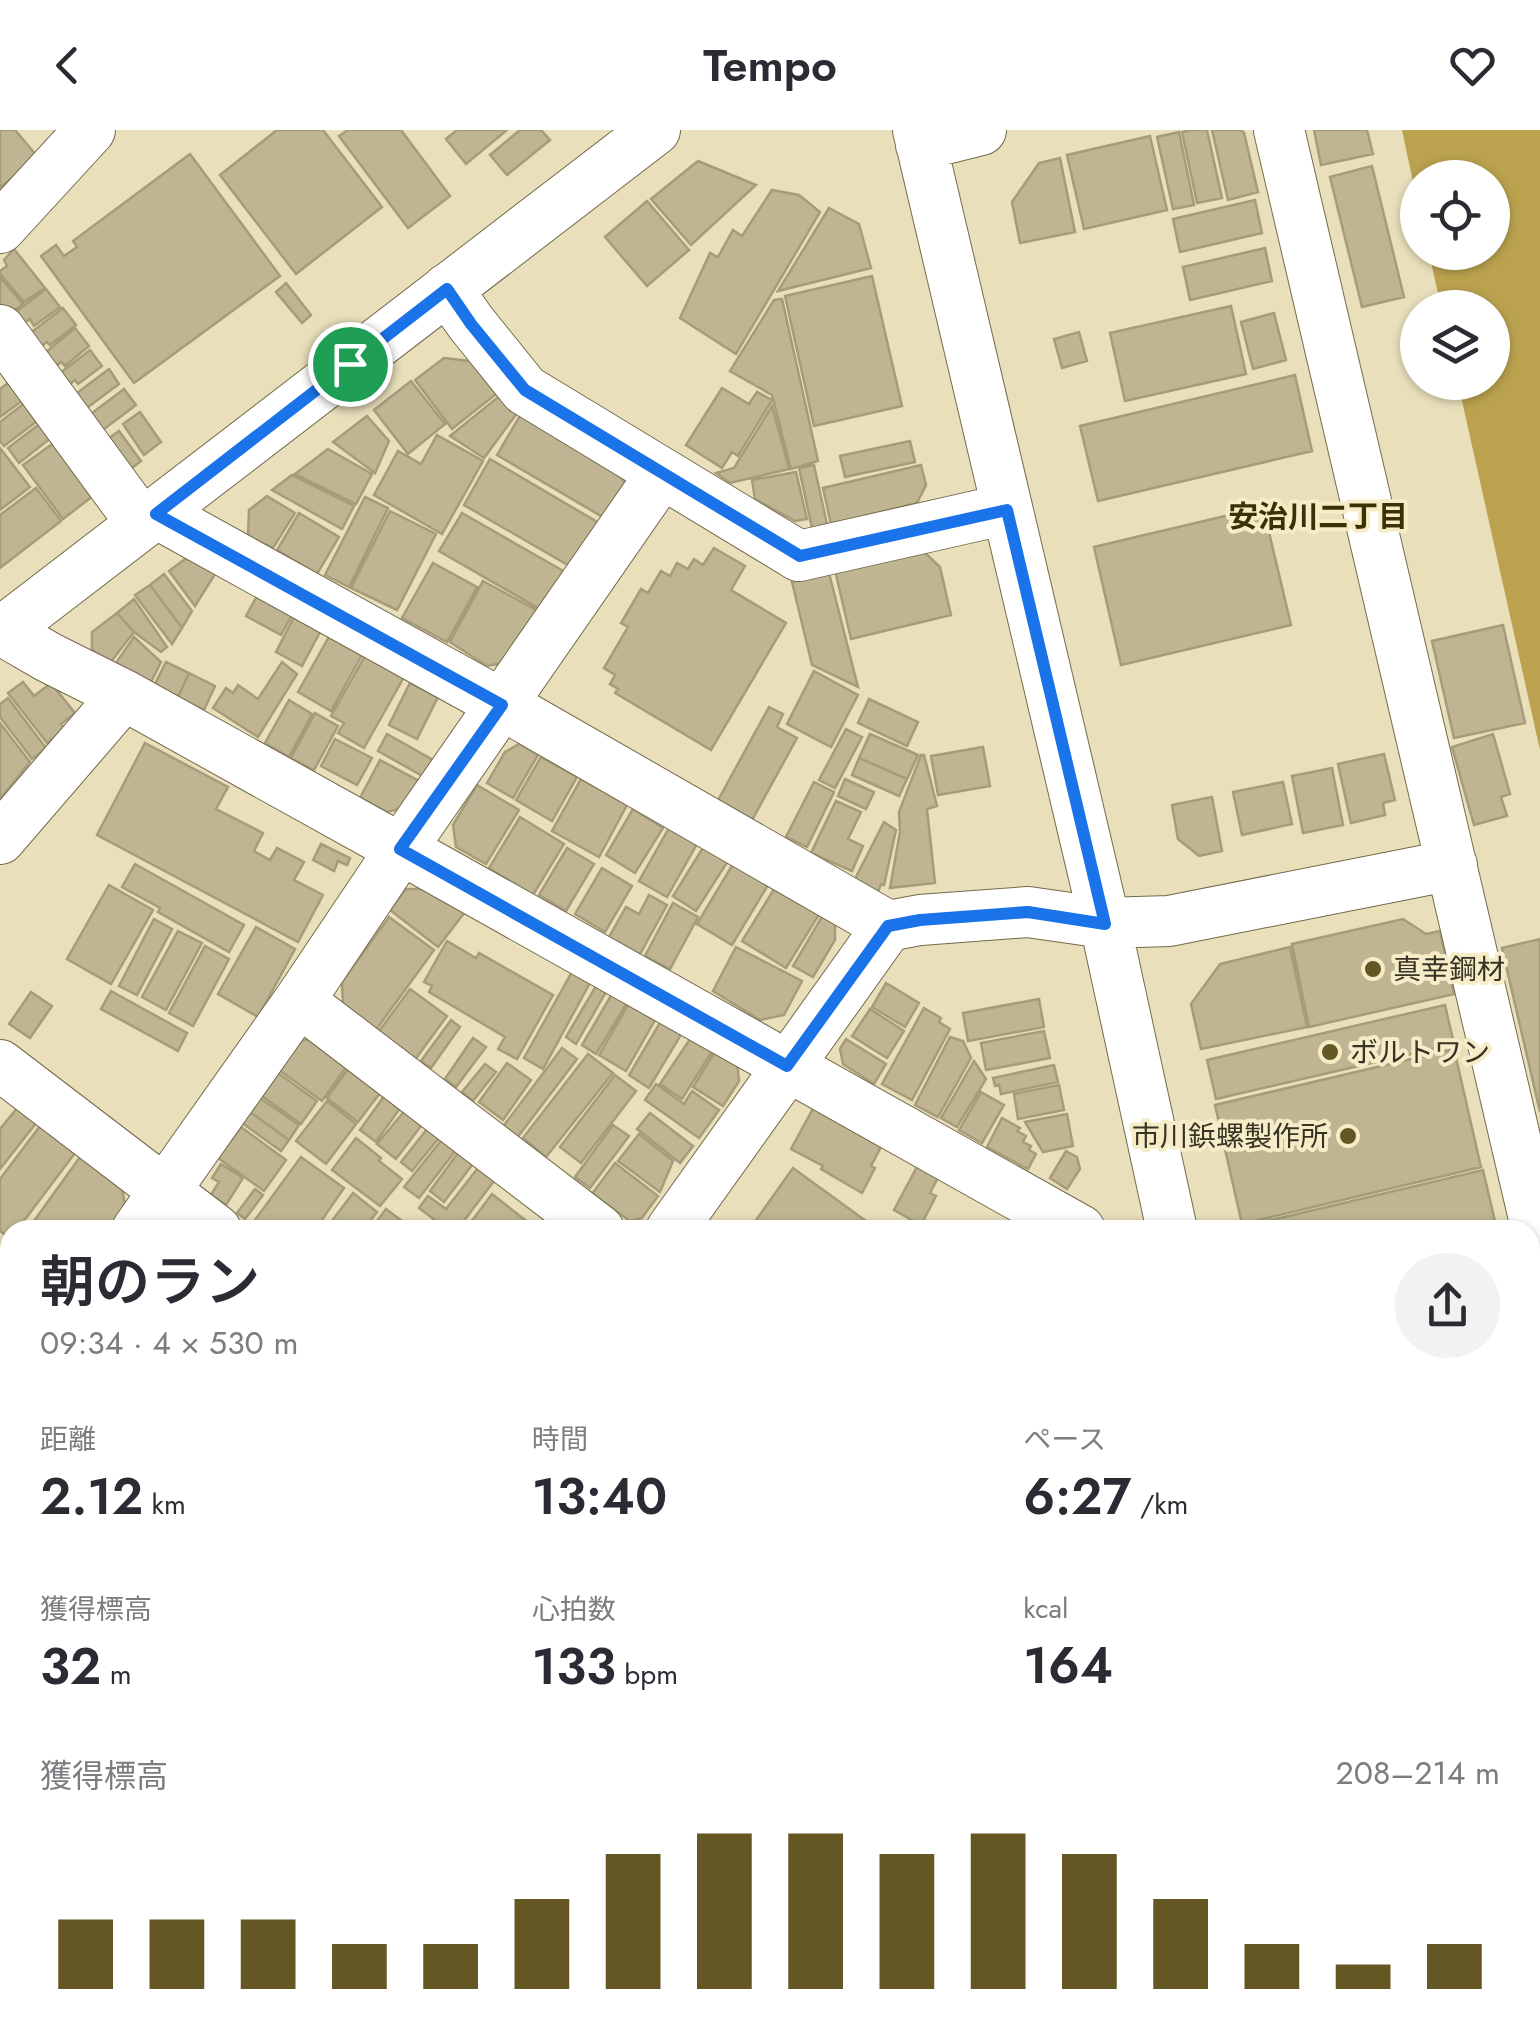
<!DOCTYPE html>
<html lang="ja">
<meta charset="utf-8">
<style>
:root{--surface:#fff;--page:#f2f2f3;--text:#2b2b33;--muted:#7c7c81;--accent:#655724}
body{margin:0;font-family:Jost,"Noto Sans JP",sans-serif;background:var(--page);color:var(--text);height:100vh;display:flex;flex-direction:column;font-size:38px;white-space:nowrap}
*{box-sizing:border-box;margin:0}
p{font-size:32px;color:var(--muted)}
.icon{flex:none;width:55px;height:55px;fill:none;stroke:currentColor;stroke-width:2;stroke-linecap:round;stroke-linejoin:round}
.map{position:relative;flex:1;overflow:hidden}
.drawer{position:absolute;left:0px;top:1090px;width:1540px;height:812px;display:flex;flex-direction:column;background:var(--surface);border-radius:30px 30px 0 0;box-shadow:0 2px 8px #0004}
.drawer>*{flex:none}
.controls{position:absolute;left:1400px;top:30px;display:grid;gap:20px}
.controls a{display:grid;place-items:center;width:110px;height:110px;border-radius:50%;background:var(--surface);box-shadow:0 2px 8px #0004;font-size:50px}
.pin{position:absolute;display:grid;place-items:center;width:85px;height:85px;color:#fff;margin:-42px;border:5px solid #fff;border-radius:50%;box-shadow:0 2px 10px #0007}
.round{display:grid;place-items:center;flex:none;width:105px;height:105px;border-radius:52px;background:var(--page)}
.summary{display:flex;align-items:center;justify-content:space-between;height:170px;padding:0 40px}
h1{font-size:55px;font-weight:600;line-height:75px}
.metrics{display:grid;grid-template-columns:repeat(3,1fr);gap:15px;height:170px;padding:10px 40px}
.metrics div{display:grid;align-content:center}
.metrics b{font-size:50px;font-weight:600}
.metrics small{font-size:28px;font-weight:400}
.metrics p{font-size:28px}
.chart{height:280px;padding:20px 40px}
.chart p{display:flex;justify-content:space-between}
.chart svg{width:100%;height:180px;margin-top:10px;stroke:var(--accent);stroke-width:6}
header{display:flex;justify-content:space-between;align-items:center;height:130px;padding:0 40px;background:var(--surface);font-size:45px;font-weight:600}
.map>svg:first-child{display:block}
</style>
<header><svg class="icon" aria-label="back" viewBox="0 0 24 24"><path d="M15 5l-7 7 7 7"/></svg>Tempo<svg class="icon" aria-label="heart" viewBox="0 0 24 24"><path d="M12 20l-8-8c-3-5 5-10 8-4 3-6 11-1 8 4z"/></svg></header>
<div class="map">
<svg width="1540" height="1902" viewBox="0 0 1540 1902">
<rect width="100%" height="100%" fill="#e9dfbb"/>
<path fill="#d6c794" d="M10 1318V1793L0 1807V1326L6 1319Z
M243 1892 558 1893 551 1902H236Z"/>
<path fill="#baa24e" d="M1402 0H1540V620L1458 253 1492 252V178L1441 177 1429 123 1492 122V48H1418L1417 71Z"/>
<path fill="#bfb592" stroke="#a69c7a" stroke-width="2.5" d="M0 0H15L37 26 0 58Z
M277 0H323L382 77 296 144 220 45Z
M348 0H401L450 66 408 98 339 6Z
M457 0H507L466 34 446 9Z
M520 0H541L550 10 507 45 490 25Z
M1192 0H1207L1222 68 1197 73 1182 2Z
M1212 0H1241L1244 3 1258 62 1228 70Z
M1314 0H1367L1373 24 1321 35Z
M1179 2 1194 75 1173 79 1157 7Z
M1150 6 1167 80 1084 99 1067 25Z
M190 24 280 146 134 253 41 126 56 115 64 126 77 117 73 111Z
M1060 28 1075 102 1020 113 1012 72 1039 33Z
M698 31 756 55 691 115 651 69Z
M1372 36 1404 167 1362 177 1330 47Z
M772 60 799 65 820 82 736 224 680 188 710 123 718 127 733 100 742 106Z
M1255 70 1262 103 1180 122 1173 89Z
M647 71 689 120 647 156 605 107Z
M829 78 859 94 871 138 778 161Z
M1265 118 1272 151 1190 170 1183 137Z
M14 119 45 158 24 172 0 144V141L7 136 4 130Z
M872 146 902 276 814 296 785 166Z
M0 147 23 174 6 186 0 179Z
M286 153 311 185 302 193 276 162Z
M46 159 60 177 34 196 30 189 17 198 9 187Z
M782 169 818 331 791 339 772 265 730 241 774 170Z
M1231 176 1246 244 1125 271 1110 203Z
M63 178 76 195 50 215 47 212 35 221 25 207Z
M1274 183 1286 230 1253 239 1241 192Z
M75 198 89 216 65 236 61 232 50 241 39 228Z
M1079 202 1087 231 1062 238 1054 209Z
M90 220 102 236 78 254 75 250 64 259 55 247Z
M444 228 470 231 496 264 452 299 415 250Z
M109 239 119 254 80 283 69 269Z
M1295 245 1312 321 1098 371 1080 296Z
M16 247 30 265 0 287V259Z
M411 251 445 294 408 324 374 280Z
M722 258 749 274 757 262 772 270 738 326 732 322 722 338 686 315Z
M124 259 136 275 96 305 84 289Z
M502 264 517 283 484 328 450 306Z
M31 268 44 286 4 316 0 311V292Z
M772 276 789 339 730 353 716 343 734 338Z
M140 282 161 312 144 325 123 294Z
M521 284 620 342 626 358 606 389 497 325Z
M50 286 61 300 19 333 8 318Z
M367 286 389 311 375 343 333 312Z
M119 301 141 331 128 341 106 310Z
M437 305 483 331 442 404 374 365 398 321 421 334Z
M62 307 102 359 63 389 23 335Z
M910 311 915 332 845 347 840 326Z
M0 318 30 357 0 380Z
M328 319 372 344 356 374 295 344Z
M490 329 599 393 573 438 464 375Z
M814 335 827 394 812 398 799 338Z
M921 335 926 355 917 373 831 394 823 358Z
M796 342 807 389 795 391 755 369 752 350Z
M292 345 354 376 342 399 272 360Z
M36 358 61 391 0 438V385Z
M267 366 295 383 273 418 248 407 249 380Z
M365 367 388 378 349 457 325 445Z
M1263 377 1291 495 1121 535 1094 417Z
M390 381 436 404 397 480 351 458Z
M299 383 339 407 317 444 277 420Z
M462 383 565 442 543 481 439 421Z
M714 418 745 436 731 460 786 493 711 620 615 563 618 559 610 554 615 545 604 538 628 497 621 493 641 459 648 463 661 441 670 446 677 433 688 439 694 429 703 435Z
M922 420 940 437 951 485 851 509 835 440Z
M185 429 197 430 217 441 195 476 169 441Z
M433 433 477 457 447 512 402 488Z
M829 443 858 557 812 535 792 452Z
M164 444 192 481 182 498 150 455Z
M483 451 542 483 508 532 487 536 450 512Z
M150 455 182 498 172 514 135 465Z
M257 466 292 485 281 505 246 486Z
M134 469 167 517 161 522 134 502 117 483Z
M117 483 134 502 110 533 92 520V502Z
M294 487 320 502 302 536 276 522Z
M1503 495 1525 593 1454 608 1432 511Z
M330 505 363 523 331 581 298 562Z
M134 507 161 532 151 552 116 533Z
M365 526 404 547 364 618 338 603 344 593 331 586Z
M166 532 189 543 178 567 154 556Z
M282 532 297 544 258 607 213 578 226 558 233 563 238 555 258 569Z
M814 541 858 565 831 617 787 594Z
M189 543 215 556 204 580 178 567Z
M23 552 34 566 51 553 75 583 61 594 65 599 47 613 8 563Z
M410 553 438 567 417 609 389 595Z
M8 568 46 618 32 629 0 587V574Z
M869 569 918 592 907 616 858 593Z
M289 570 312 584 289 627 265 613Z
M769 577 783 584 777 597 797 608 751 692 716 674Z
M315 583 338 596 314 640 291 628Z
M0 593 30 632 0 669Z
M846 599 862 607 835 658 819 650Z
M387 604 435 631 426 648 378 621Z
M870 604 918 625 907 649 859 628Z
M1493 604 1510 664 1501 667 1507 686 1474 695 1452 617Z
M335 609 372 628 357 655 321 636Z
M145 613 228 657 216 679 263 703 254 721 270 730 277 718 304 732 294 750 323 765 298 812 97 705Z
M519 614 538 625 513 668 487 653 505 622Z
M983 617 990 656 938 665 931 626Z
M1384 624 1395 670 1383 673 1385 685 1351 693 1338 634Z
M921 625H924L937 676 927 679 935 753 890 758 900 702 899 682Z
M541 627 577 647 552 691 516 670Z
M859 628 907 649 899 666 852 645Z
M380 630 421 652 407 677 387 682 360 668Z
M1332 638 1343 695 1303 703 1292 646Z
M581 649 627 675 599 727 552 701Z
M845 649 874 662 866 679 838 666Z
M814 652 834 662 807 717 786 707Z
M1283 652 1292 694 1242 705 1233 662Z
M477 655 519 680 486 734 456 717 453 695Z
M1212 667 1222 721 1199 726 1178 709 1172 675Z
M836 671 861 682 848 709 863 716 852 741 811 723Z
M633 679 663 698 635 743 606 725Z
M520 687 564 714 533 765 489 738Z
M884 692 896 700 884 755 881 754 878 762 855 749Z
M669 698 697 714 667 767 639 751Z
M321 714 350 728 347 735 338 731 334 741 313 730Z
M704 716 728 731 696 781 673 766Z
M567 718 594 734 566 781 539 765Z
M135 734 244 795 229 822 158 782 160 778 122 757Z
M733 734 768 755 732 815 697 794Z
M602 738 632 756 605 802 575 784Z
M109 755 153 780 111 854 67 829Z
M776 756 820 783 786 838 742 811Z
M406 759H431L465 782 438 817 390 780Z
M649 765 667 775 640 824 609 807 626 777 639 784Z
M673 773 698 787 670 839 645 826Z
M824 783 835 791V810L813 847 793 836Z
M389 787 434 820 376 900 343 876 342 852Z
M154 789 172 799 137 865 119 856Z
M1403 789 1426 804 1440 801 1454 864 1309 897 1292 814Z
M256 797 295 819 258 887 218 864Z
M178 801 202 813 166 880 142 867Z
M1540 809V982L1502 818Z
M447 811 476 828 479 823 553 865 517 929 498 919 505 907 429 862 432 856 424 852Z
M205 816 229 829 193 896 169 883Z
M736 817 802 851 784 885 760 890 713 861Z
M1290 817 1307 897 1201 919 1191 874 1220 834Z
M573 840 591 851 543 939 524 928Z
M886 853 919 873 905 897 872 877Z
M596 856 606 862 576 914 566 907Z
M410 859 447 886 414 931 377 904Z
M111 861 187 903 178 921 101 879Z
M31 862 52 876 30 908 9 894Z
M612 864 627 873 596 924 582 915Z
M1039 869 1044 897 968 911 963 883Z
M628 875 655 890 626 941 599 925Z
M1445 875 1454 914 1216 969 1207 930Z
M924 878 941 888 939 892 950 899 912 970 882 954Z
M870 879 904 901 887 928 852 906Z
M451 890 460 897 431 938 421 931Z
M661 891 682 903 649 958 629 945Z
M1044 901 1050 928 986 940 981 913Z
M692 906 713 920 682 969 660 954Z
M950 907 963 911 971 928 938 987 915 975Z
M313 908 349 933 322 971 279 940 301 911Z
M473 908 486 917 456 957 445 949Z
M846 909 886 934 874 954 843 934 840 919Z
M562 918 577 929 517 1008 502 998Z
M1454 919 1481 1037 1242 1094 1215 975Z
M716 920 737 932 739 951 723 976 693 957Z
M588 924 613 943 546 1027 523 1008Z
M974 931 986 949 957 997 941 988Z
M507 933 531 950 503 990 479 972Z
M485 934 496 942 473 971 462 962Z
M351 935 383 959 358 992 327 968Z
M1054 935 1058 952 1001 964 999 955 995 956 993 948Z
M278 943 317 971 301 994 262 966Z
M615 945 636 961 581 1033 560 1017Z
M656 954 684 974 692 961 719 980 699 1008 645 970Z
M1059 955 1064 980 1018 989 1014 964Z
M387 962 403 974 376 1012 360 1000Z
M981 962 1004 975 982 1013 959 1000Z
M260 968 299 995 289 1010 250 982Z
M327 971 356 994 326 1034 296 1011Z
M815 975 883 1013 871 1036 875 1038 862 1063 821 1039 823 1036 791 1019Z
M18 977 37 992 0 1039V999Z
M407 978 424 992 396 1029 377 1014Z
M250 982 289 1010 281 1021 242 993Z
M650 983 693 1016 680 1033 637 999Z
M1067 984 1073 1016 1043 1022 1025 992Z
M1002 988 1020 998 1017 1001 1026 1006 1023 1012 1031 1016 1029 1020 1036 1024 1028 1039 987 1017Z
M431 994 443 1003 412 1041 401 1032Z
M613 995 629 1006 590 1058 575 1047Z
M40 996 75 1023 17 1100H10V1108L0 1101V1049Z
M241 997 286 1030 264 1061 218 1028Z
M639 1004 673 1031 660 1062 618 1031Z
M356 1008 381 1028 379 1031 402 1049 380 1076 332 1040Z
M443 1008 457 1019 419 1068 404 1057Z
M460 1020 475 1031 444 1072 430 1061Z
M1066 1021 1077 1027 1080 1039 1067 1059 1050 1048Z
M80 1027 122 1058 126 1080 112 1100H47L34 1091Z
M301 1027 344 1058 315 1100H260L252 1094Z
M615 1033 658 1066 642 1088 630 1091 592 1064Z
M919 1033 940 1044 930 1063 936 1066 921 1095 894 1080Z
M221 1034 243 1048 226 1075 211 1065 219 1052 212 1048Z
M481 1034 497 1047 457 1100H448L419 1078 428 1066 446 1079Z
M793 1038 866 1091 859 1100H749Z
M1483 1040 1497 1100H1243L1242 1097Z
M255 1059 263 1065 245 1089 237 1083Z
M353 1063 377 1082 363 1100H325Z
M492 1064 525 1090 517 1100H465Z
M386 1079 402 1091 395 1100H370Z
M0 1149 10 1156V1230L7 1232 0 1231Z
M1530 1280 1540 1324V1449L1530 1451Z
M1540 1462V1506L1530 1508V1464Z
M1540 1506V1559L1530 1562V1508Z
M1540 1560V1635L1530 1637V1562Z
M1540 1641V1730L1530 1732V1679L1532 1678 1530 1643Z
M1540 1735V1855L1530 1857V1737Z
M1540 1862V1902H1495L1494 1897 1512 1892H1530V1869L1536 1868 1534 1863Z
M0 1879 10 1885V1892L23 1893 17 1902H0Z
M31 1892H74V1893L68 1902H24Z
M613 1892H700L711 1902H623Z
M816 1892H850L841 1902H808Z
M966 1892H1021L1013 1902H978Z
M1060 1892H1105L1101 1902H1067L1068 1901Z
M1151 1892H1264L1266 1902H1158Z
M1457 1892H1489L1490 1902H1459Z"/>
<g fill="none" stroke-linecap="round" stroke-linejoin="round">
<defs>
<path id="minor" d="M918 0 1105 793 1172 1100
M1279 0 1540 1114
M921 15 981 0
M0 98 90 0
M447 159 471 193 525 260 799 426 1007 379
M0 200 142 394
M156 383 503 575 888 796 920 790 1028 782 1105 793 1169 791 1452 735
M0 499 48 527 124 565 401 719 1080 1100
M0 503 655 0
M0 709 124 565
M299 871 599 1100
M0 935 216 1100
M137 1100 299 871 401 719 662 343
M671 1100 888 796
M0 1283 10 1270
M0 1835 10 1821
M239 1892 242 1894
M761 1892 771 1902
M1356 1892 1358 1902
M106 1902 112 1892
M906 1902 913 1892
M1117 1902 1126 1892"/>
</defs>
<use href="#minor" stroke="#746a4a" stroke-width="52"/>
<use href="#minor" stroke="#fff" stroke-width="50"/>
</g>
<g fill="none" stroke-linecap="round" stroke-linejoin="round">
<defs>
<path id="route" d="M447 159 471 194 525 260 800 426 1007 380 1105 794 1028 782 920 790 888 796 787 936 400 719 502 575 156 384Z"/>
</defs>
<use href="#route" stroke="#fff" stroke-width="20"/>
<use href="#route" stroke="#1a73e8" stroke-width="12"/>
</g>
<g fill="#655724" stroke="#f6ecc7" stroke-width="4">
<circle cx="1373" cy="839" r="10"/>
<circle cx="1330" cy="922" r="10"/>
<circle cx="1348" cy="1006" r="10"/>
</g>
<g text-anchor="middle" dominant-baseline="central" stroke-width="8" stroke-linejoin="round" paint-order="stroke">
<g font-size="28" fill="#373325" stroke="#f6ecc7" text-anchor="start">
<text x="1393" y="839">真幸鋼材</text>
<text x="1350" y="922">ボルトワン</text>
<text x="1328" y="1006" text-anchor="end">市川鋲螺製作所</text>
</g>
<g font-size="30" font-weight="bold" fill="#3c3105" stroke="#f6ecc7">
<text x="1318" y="386">安治川二丁目</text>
</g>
</g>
</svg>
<div class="controls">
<a><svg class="icon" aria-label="locate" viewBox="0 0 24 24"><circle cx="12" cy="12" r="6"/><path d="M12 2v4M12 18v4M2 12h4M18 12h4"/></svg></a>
<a><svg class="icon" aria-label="layers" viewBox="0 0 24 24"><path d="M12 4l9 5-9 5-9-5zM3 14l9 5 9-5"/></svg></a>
</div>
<div class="pin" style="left:350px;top:234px;background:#1e9e55"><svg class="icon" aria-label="arrive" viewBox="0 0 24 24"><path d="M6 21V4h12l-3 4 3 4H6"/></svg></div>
<section class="drawer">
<div class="summary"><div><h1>朝のラン</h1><p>09:34 · 4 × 530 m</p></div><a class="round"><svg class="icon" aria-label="share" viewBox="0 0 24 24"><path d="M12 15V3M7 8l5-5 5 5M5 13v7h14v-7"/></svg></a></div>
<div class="metrics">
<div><p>距離</p><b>2.12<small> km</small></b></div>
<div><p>時間</p><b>13:40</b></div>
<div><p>ペース</p><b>6:27<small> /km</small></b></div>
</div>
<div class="metrics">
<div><p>獲得標高</p><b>32<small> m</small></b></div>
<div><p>心拍数</p><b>133<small> bpm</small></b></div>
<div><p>kcal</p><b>164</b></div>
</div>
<div class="chart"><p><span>獲得標高</span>208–214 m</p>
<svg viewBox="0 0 160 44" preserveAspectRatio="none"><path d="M5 44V27M15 44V27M25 44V27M35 44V33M45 44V33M55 44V22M65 44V11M75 44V6M85 44V6M95 44V11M105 44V6M115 44V11M125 44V22M135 44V33M145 44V38M155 44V33"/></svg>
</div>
</section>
</div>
